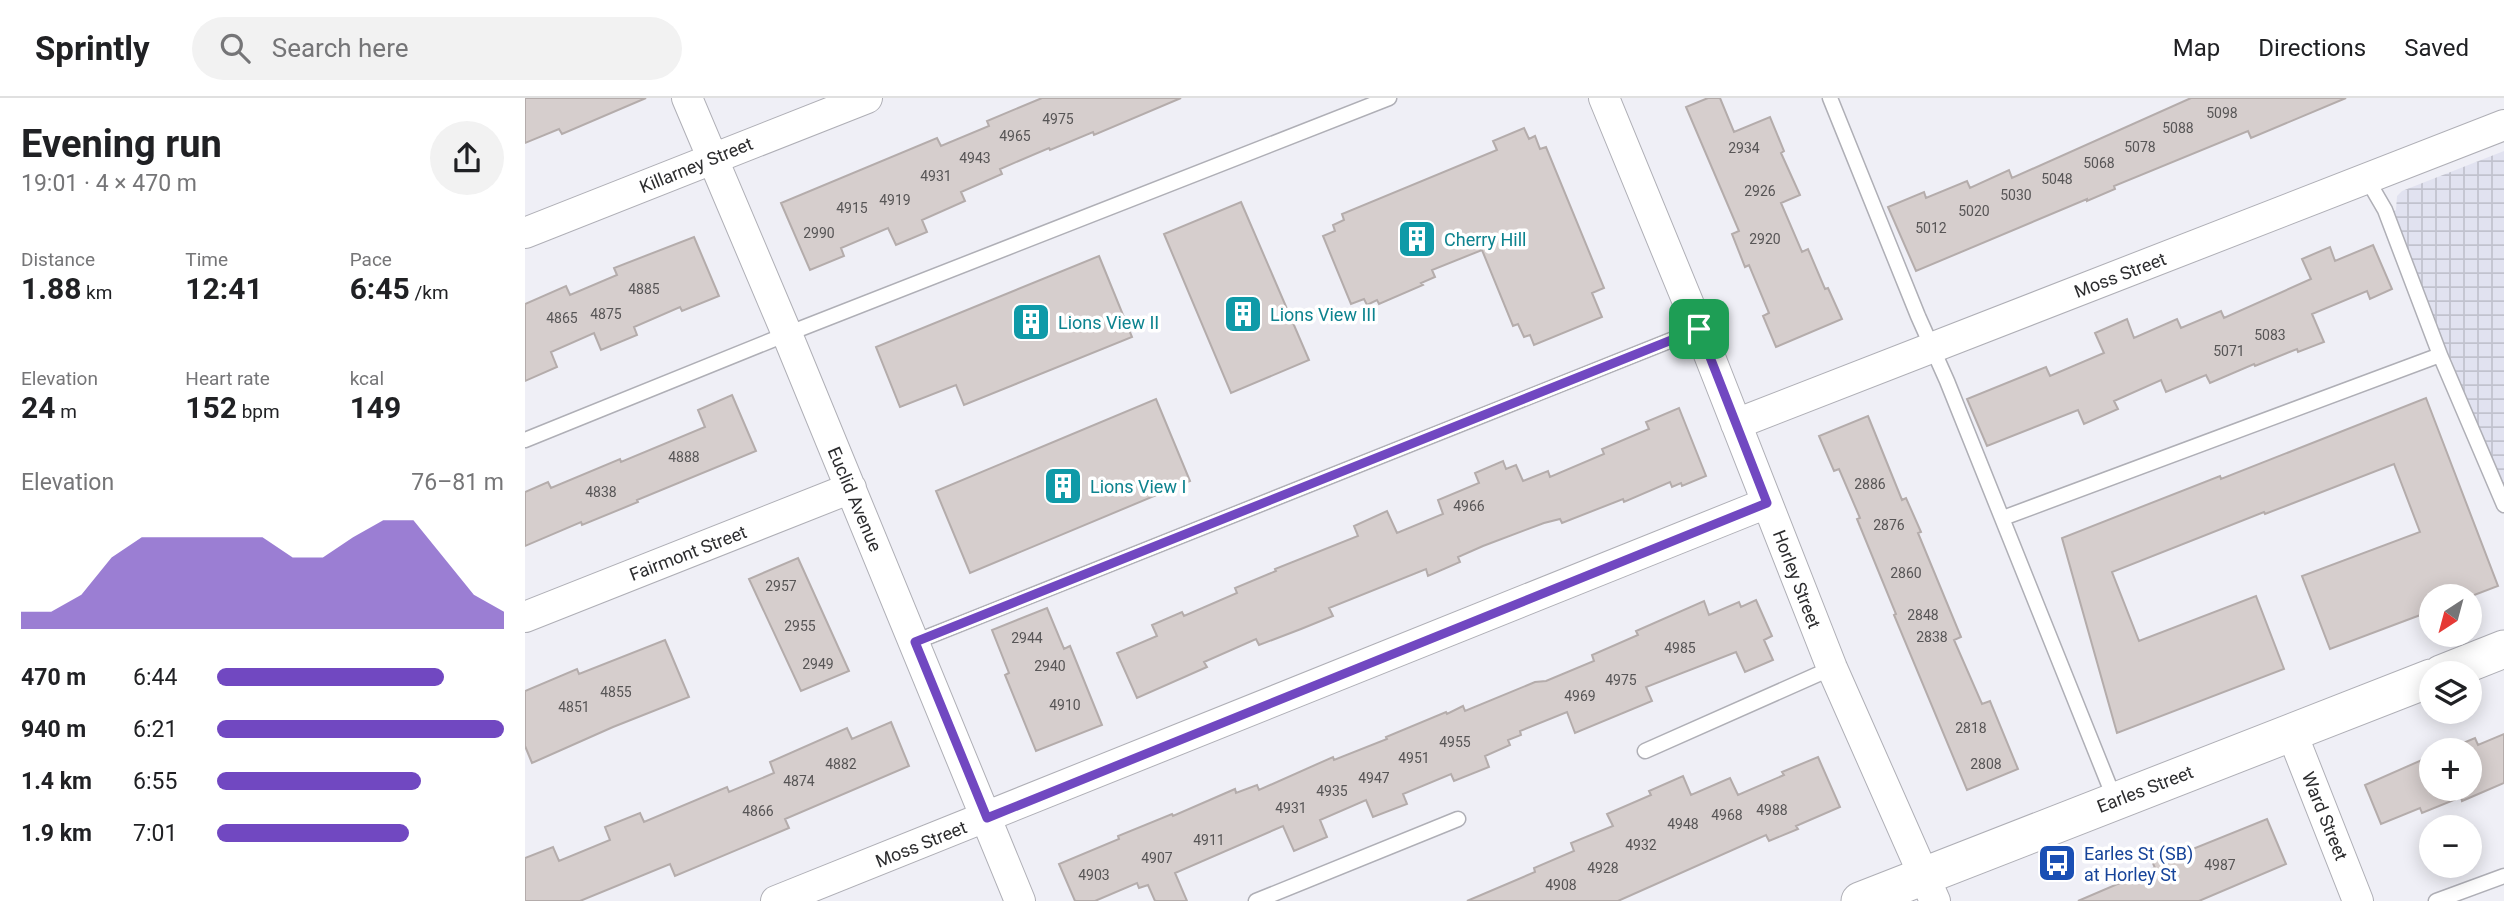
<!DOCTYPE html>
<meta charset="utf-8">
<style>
:root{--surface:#fff;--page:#f2f2f2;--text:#202124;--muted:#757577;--line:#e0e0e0;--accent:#7148c1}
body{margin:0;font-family:Roboto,sans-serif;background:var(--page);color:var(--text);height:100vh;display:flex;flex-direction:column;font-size:26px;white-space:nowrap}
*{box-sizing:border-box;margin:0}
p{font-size:23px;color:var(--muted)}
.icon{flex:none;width:38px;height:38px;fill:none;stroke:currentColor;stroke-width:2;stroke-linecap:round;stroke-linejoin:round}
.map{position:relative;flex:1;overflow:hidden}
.sheet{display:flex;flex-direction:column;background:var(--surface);width:525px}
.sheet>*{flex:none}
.needle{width:46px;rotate:216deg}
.tools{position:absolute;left:1894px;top:486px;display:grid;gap:14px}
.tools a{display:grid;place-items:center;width:63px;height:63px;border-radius:50%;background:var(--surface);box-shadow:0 4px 18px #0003;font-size:35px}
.pin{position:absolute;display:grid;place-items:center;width:60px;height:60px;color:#fff;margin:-30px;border-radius:14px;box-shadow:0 4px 10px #0006}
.round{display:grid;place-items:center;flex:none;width:74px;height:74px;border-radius:37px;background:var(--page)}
.summary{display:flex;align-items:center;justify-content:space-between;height:119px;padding:0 21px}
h1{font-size:38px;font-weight:700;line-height:52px}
.stats{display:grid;grid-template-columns:repeat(3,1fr);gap:10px;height:119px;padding:7px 21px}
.stats div{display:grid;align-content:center}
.stats b{font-size:30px;font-weight:700}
.stats small{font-size:19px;font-weight:400}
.stats p{font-size:19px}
.chart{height:196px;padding:14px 21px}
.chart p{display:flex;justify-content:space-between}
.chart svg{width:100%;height:126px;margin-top:7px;fill:var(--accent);opacity:.7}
ul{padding:0 21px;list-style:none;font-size:23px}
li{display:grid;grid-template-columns:112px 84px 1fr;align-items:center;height:52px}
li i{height:18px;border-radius:9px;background:var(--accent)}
header{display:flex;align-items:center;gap:42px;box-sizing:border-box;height:98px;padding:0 35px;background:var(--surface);border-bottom:2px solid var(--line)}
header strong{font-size:33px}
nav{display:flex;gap:38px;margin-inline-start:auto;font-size:24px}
.search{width:490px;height:63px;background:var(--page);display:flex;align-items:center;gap:18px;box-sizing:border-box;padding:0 24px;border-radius:38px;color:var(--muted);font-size:26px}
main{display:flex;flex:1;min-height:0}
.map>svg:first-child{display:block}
</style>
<header>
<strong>Sprintly</strong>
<div class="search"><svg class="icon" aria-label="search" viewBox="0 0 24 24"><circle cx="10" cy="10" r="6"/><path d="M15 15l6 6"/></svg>Search here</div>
<nav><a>Map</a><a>Directions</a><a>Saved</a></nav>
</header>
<main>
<section class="sheet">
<div class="summary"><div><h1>Evening run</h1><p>19:01 · 4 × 470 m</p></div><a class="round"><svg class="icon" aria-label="share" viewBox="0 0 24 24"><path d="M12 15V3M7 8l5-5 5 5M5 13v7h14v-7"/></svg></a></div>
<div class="stats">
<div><p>Distance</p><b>1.88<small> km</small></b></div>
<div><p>Time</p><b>12:41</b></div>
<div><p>Pace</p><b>6:45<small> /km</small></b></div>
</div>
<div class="stats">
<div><p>Elevation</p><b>24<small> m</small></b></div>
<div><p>Heart rate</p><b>152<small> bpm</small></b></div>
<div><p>kcal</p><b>149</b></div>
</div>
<div class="chart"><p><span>Elevation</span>76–81 m</p>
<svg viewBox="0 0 160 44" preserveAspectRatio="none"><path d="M0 44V38L10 38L20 32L30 19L40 12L50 12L60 12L70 12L80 12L90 19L100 19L110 12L120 6L130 6L140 19L150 32L160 38V44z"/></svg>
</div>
<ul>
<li><b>470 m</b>6:44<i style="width:79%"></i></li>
<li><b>940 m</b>6:21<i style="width:100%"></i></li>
<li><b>1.4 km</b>6:55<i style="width:71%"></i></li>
<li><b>1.9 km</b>7:01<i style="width:67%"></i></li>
</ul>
</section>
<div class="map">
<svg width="1979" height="803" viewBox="0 0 1979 803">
<defs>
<pattern id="industrial-grid" width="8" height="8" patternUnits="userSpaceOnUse" patternTransform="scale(1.75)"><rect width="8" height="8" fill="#e1e2f0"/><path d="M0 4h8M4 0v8" fill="none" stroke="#c1c2ce"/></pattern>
</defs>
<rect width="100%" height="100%" fill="#efeff6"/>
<path fill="url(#industrial-grid)" d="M1979 53V407L1861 118 1871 112 1872 98 1877 93Z"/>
<path fill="#d6cecd" stroke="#b4acab" stroke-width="2" d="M0 0H121L37 36 34 31 0 45Z
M517 0H656L569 37 568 34 525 52 524 50 475 71 477 76 436 94 440 103 397 122 402 134 371 147 363 130 316 150 319 158 285 172 256 105 412 40 416 48 464 28 462 23Z
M1183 0H1195L1209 34 1245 19 1259 53 1256 55 1275 97 1256 105 1277 154 1283 151 1300 191 1303 190 1317 221 1251 249 1238 218 1244 215 1224 167 1220 169 1207 136 1214 133 1161 9Z
M1666 0H1821L1726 40 1723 33 1589 88 1590 91 1562 103V101L1391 173 1363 109 1399 94 1401 100 1442 83 1445 90 1484 72 1487 80Z
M999 30 1004 41 1010 38 1015 51 1021 49 1079 190 1067 195 1077 219 1009 247 1005 237 999 239 993 226 988 228 957 152 907 172 910 179 896 185 898 187 854 206 852 202 842 207 839 201 826 206 798 138 810 133 808 127 819 122 817 116 972 52 968 43Z
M716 104 784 262 706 295 639 136Z
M169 139 194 198 157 213 155 209 109 229 112 237 76 252 69 235 26 254 32 269 0 283V206L41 188 45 197 92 177 89 170Z
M1848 147 1867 191 1845 201 1842 193 1787 216 1799 244 1773 254 1772 251 1730 268 1729 266 1685 285 1681 277 1641 294 1636 282 1589 303 1593 311 1559 326 1553 312 1462 348 1442 301 1521 269 1525 278 1579 255 1570 235 1602 221 1609 240 1652 221 1656 230 1696 213 1699 220 1786 181 1777 161 1805 149 1810 163Z
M574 158 607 239 439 307 431 287 375 309 351 249Z
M207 297 231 353 112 402 113 404 57 427 56 424 0 448V394L23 384 26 390 95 361 96 364 180 329 173 312Z
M1901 300 1973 488 1944 499H1906V513L1805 551 1777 478 1895 434 1869 366 1740 416 1739 414 1587 474 1614 543 1731 498 1759 571 1592 635 1537 440 1695 378 1696 381Z
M631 301 665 383 445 475 411 393Z
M1154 310 1181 378 1157 388 1156 385 1147 389 1145 384 1099 404 1098 401 1037 425 1035 421 1019 425 958 448 933 459 935 464 903 478 901 471 804 510 808 518 776 531 734 547 731 541 679 564 682 569 612 600 592 555 632 538 627 527 657 514 659 518 712 495 710 490 751 473 750 471 833 438 829 428 862 413 872 435 918 416 913 402 954 385 950 375 978 363 981 371 991 367 998 383 1023 373 1025 379 1079 356 1077 351 1124 331 1121 324Z
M1343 318 1377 402 1381 400 1396 434 1393 435 1436 539 1429 542 1457 606 1465 603 1493 671 1442 692 1369 517 1371 516 1332 421 1335 420 1314 371 1309 373 1294 338Z
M273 460 324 573 276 593 224 481Z
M1231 502 1247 538 1239 542 1248 562 1220 574 1211 554 1121 589 1127 603 1050 635 1042 614 995 633 996 637 983 642 985 647 960 658 964 669 929 683 926 676 878 696 882 706 848 719 841 702 795 722 802 739 769 753 758 728 650 775 662 803H630L623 787 614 790 612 785 570 803H550L534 766 594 741 593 738 647 716 648 718 710 691 711 695 732 687 734 692 808 659 809 662 862 641 861 639 921 614 922 616 938 608 940 613 1010 584 1021 583 1069 563 1067 557 1113 537 1111 533 1179 503 1184 517 1214 504 1216 509Z
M522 510 539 551 545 548 577 627 511 653 480 577 484 575 467 532Z
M140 542 164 599 88 629 7 665 0 648V593L52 571 54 576Z
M366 624 384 668 260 721 264 730 150 778 145 766 55 803H0V760L28 749 34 763 85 742 80 729 115 715 119 724 202 689 204 694 249 675 245 664 322 630 327 641Z
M1979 636V685L1937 703 1936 699 1897 715 1895 710 1856 726 1840 687 1906 658V691H1944V653H1919L1950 640 1953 647Z
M1293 659 1315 709 1271 728 1273 731 1244 743 1241 737 1093 803H942L1010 774 1009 770 1049 753 1046 745 1088 728 1082 716 1126 697 1124 693 1158 678 1166 697 1205 680 1213 697 1259 677 1257 674Z
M1742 721 1761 766 1674 803H1553L1630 770 1627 763 1656 750 1658 755Z"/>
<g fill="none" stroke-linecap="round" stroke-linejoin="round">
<defs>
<path id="service" d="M1305 0 1393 218 1422 283 1590 702
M1842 81 1860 112 1915 257 1979 407
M0 342 262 236 864 0
M1478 420 1915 257
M390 544 1174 231
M1120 653 1307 570
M731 803 933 721
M1911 803 1979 778"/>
<path id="minor" d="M162 0 262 236 495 803
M1079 0 1174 231 1307 570 1410 803
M0 135 342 0
M1211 326 1979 27
M0 519 326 390
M1766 633 1833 803
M251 803 1242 405"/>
<path id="tertiary" d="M1916 576 1979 551
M1335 803 1906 580"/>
</defs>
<use href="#service" stroke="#afafb6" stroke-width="17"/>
<use href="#minor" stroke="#afafb6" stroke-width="32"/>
<use href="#tertiary" stroke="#afafb6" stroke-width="39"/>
<use href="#service" stroke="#fff" stroke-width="14"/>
<use href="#minor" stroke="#fff" stroke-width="30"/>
<use href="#tertiary" stroke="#fff" stroke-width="37"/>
</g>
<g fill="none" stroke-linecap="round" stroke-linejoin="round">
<defs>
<path id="route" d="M1174 231 1242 405 462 720 390 544Z"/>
</defs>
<use href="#route" stroke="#fff" stroke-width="14"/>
<use href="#route" stroke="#7148c1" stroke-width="9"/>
</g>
<defs>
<symbol id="building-square" viewBox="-11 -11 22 22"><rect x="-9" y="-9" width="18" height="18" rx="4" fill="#0f9aa8" stroke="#fff"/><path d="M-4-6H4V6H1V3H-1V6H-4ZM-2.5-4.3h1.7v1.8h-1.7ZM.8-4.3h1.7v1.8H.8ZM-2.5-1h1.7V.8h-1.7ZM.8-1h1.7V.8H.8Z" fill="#fff"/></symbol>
<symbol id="bus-square" viewBox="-11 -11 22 22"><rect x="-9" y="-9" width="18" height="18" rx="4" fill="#1a4fb4" stroke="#fff"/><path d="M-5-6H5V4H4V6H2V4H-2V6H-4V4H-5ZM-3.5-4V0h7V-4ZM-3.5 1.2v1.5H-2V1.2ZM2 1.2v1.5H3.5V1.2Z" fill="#fff"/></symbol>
</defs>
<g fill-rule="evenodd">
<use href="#building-square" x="870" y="119" width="44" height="44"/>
<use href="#building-square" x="696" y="194" width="44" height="44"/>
<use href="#building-square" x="484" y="202" width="44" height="44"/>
<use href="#building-square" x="516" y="366" width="44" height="44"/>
<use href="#bus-square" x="1510" y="743" width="44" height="44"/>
</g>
<g text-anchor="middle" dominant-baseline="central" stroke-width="7" stroke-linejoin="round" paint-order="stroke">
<g font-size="14" fill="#575556">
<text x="1697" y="15">5098</text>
<text x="533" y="21">4975</text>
<text x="1653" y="30">5088</text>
<text x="490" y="38">4965</text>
<text x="1615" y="49">5078</text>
<text x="1219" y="50">2934</text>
<text x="450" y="60">4943</text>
<text x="1574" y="65">5068</text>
<text x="411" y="78">4931</text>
<text x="1532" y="81">5048</text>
<text x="1235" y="93">2926</text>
<text x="1491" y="97">5030</text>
<text x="370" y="102">4919</text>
<text x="327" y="110">4915</text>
<text x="1449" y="113">5020</text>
<text x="1406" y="130">5012</text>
<text x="294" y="135">2990</text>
<text x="1240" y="141">2920</text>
<text x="119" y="191">4885</text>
<text x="81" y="216">4875</text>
<text x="37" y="220">4865</text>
<text x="1745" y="237">5083</text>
<text x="1704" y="253">5071</text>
<text x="159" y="359">4888</text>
<text x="1345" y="386">2886</text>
<text x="76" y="394">4838</text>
<text x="944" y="408">4966</text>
<text x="1364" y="427">2876</text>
<text x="1381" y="475">2860</text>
<text x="256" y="488">2957</text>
<text x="1398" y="517">2848</text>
<text x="275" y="528">2955</text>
<text x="1407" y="539">2838</text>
<text x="502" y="540">2944</text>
<text x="1155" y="550">4985</text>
<text x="293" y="566">2949</text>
<text x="525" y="568">2940</text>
<text x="1096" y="582">4975</text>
<text x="91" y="594">4855</text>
<text x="1055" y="598">4969</text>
<text x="540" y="607">4910</text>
<text x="49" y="609">4851</text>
<text x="1446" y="630">2818</text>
<text x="930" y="644">4955</text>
<text x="889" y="660">4951</text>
<text x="316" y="666">4882</text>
<text x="1461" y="666">2808</text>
<text x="849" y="680">4947</text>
<text x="274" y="683">4874</text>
<text x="807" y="693">4935</text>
<text x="766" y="710">4931</text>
<text x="1247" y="712">4988</text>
<text x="233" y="713">4866</text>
<text x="1202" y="717">4968</text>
<text x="1158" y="726">4948</text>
<text x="684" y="742">4911</text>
<text x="1116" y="747">4932</text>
<text x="632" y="760">4907</text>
<text x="1695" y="767">4987</text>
<text x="1078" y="770">4928</text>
<text x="569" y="777">4903</text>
<text x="1036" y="787">4908</text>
</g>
<g font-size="18" fill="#2d2d2f" stroke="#fff">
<text transform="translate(171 67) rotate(-22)">Killarney Street</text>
<text transform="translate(1595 177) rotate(-21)">Moss Street</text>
<text transform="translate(330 401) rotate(67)">Euclid Avenue</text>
<text transform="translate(163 455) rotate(-21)">Fairmont Street</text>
<text transform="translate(1272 481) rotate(69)">Horley Street</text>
<text transform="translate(1620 691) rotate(-21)">Earles Street</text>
<text transform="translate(1800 718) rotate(68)">Ward Street</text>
<text transform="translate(396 746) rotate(-22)">Moss Street</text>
</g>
<g font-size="18" fill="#0d838f" stroke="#fff" text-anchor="start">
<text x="919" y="141">Cherry Hill</text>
<text x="745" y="216">Lions View III</text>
<text x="533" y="224">Lions View II</text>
<text x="565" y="388">Lions View I</text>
</g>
<g font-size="18" fill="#164399" stroke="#fff" text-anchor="start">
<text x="1559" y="755">Earles St (SB)<tspan x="1559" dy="21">at Horley St</tspan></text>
</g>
</g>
</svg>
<div class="tools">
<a><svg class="needle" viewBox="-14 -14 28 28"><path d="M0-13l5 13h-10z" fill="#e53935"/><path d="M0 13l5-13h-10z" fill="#757577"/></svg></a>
<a><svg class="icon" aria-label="layers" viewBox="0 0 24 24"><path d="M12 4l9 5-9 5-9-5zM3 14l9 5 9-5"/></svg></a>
<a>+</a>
<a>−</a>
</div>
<div class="pin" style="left:1174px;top:231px;background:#1e9e55"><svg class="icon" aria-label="arrive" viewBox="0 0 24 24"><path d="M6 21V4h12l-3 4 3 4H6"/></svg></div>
</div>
</main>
